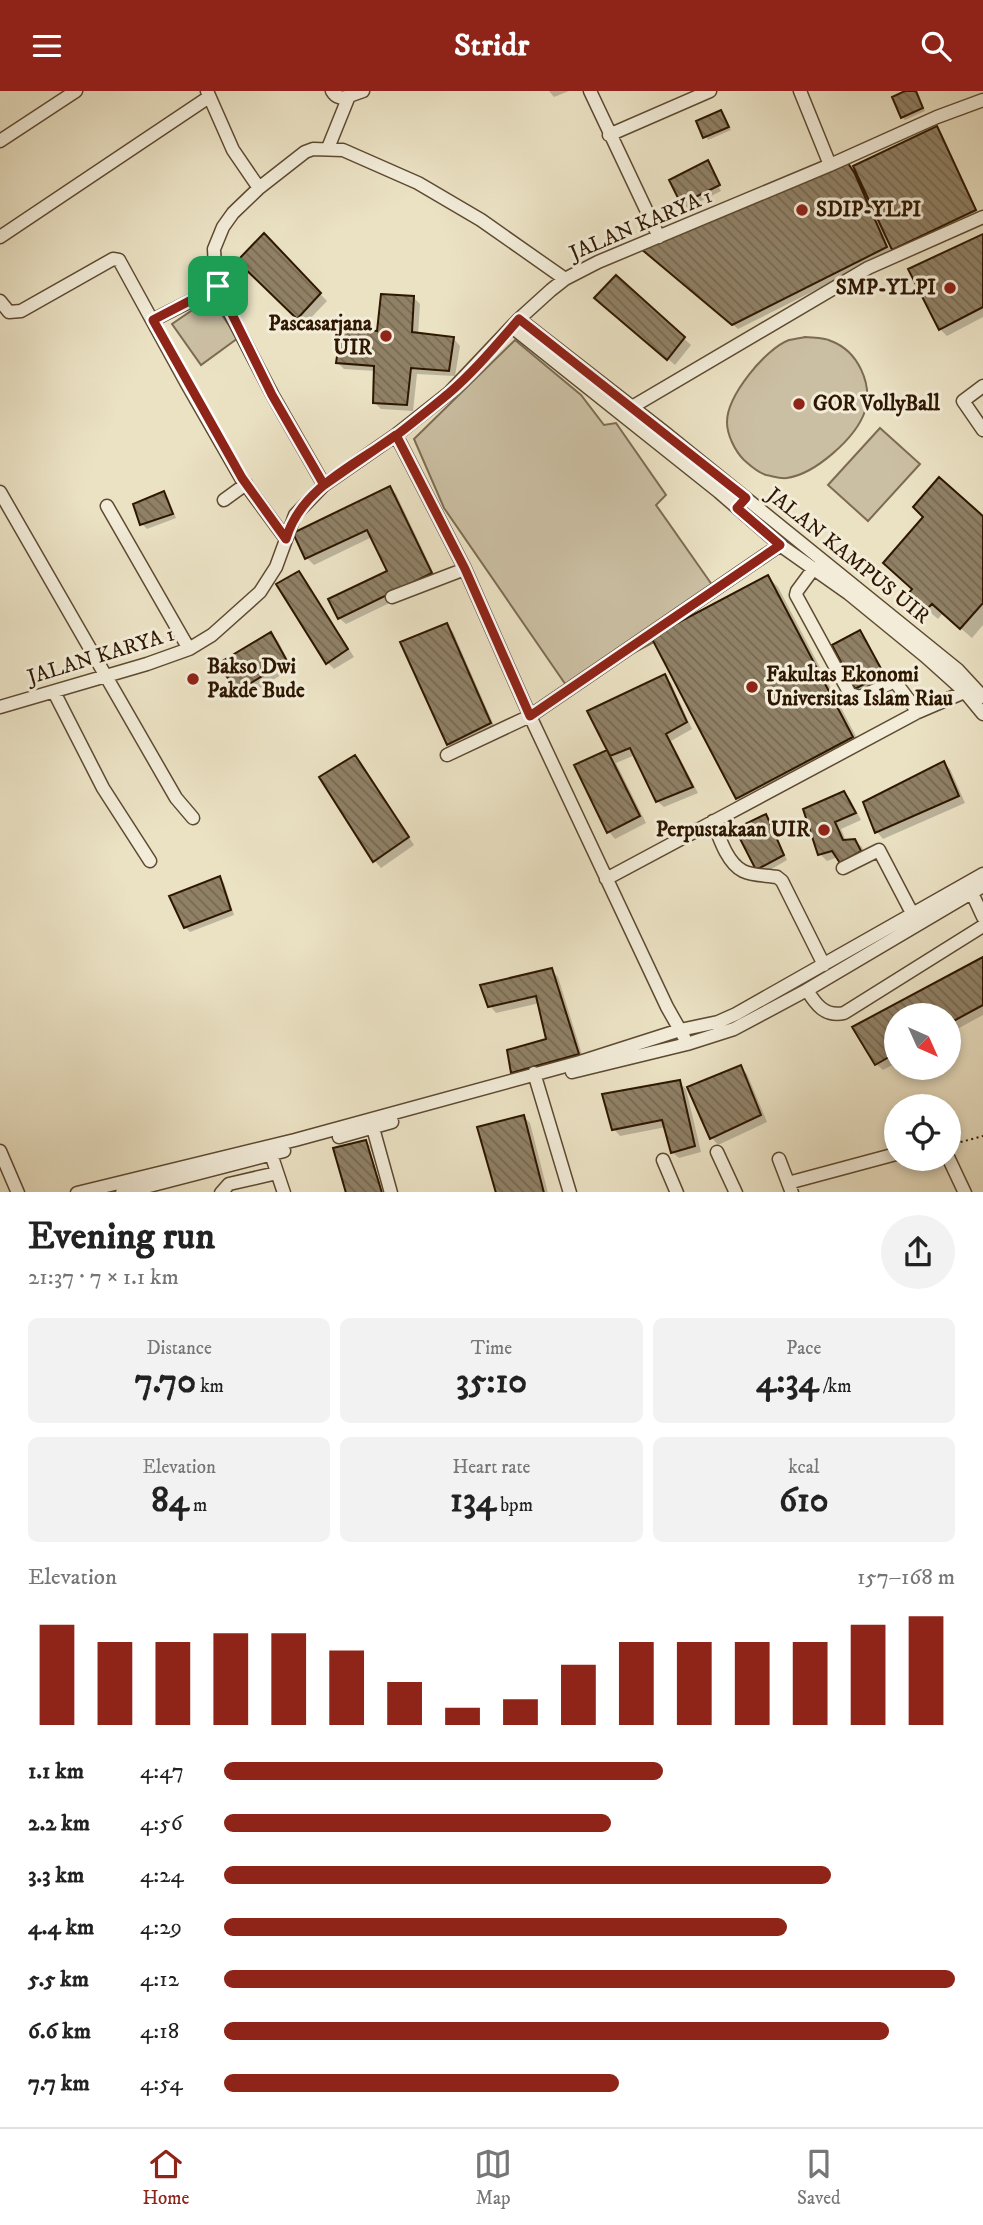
<!DOCTYPE html>
<meta charset="utf-8">
<style>
:root{--surface:#fff;--page:#f2f2f2;--text:#222;--muted:#767676;--line:#e0e0e0;--accent:#8f2418}
body{margin:0;font-family:"IM FELL DW Pica",serif;background:var(--page);color:var(--text);height:100vh;display:flex;flex-direction:column;font-size:26px;white-space:nowrap}
*{box-sizing:border-box;margin:0}
p{font-size:23px;color:var(--muted)}
.icon{flex:none;width:38px;height:38px;fill:none;stroke:currentColor;stroke-width:2;stroke-linecap:round;stroke-linejoin:round}
.map{position:relative;height:1101px;overflow:hidden}
.panel{display:flex;flex-direction:column;background:var(--surface);flex:1}
.panel>*{flex:none}
.needle{width:46px;rotate:135deg}
.tools{position:absolute;left:884px;top:912px;display:grid;gap:14px}
.tools a{display:grid;place-items:center;width:77px;height:77px;border-radius:50%;background:var(--surface);box-shadow:0 4px 10px #0003;font-size:35px}
.pin{position:absolute;display:grid;place-items:center;width:60px;height:60px;color:#fff;margin:-30px;border-radius:14px;box-shadow:0 4px 10px #0006}
.round{display:grid;place-items:center;flex:none;width:74px;height:74px;border-radius:37px;background:var(--page)}
.head{display:flex;align-items:center;justify-content:space-between;height:119px;padding:0 28px}
h1{font-size:38px;font-weight:700;line-height:52px}
.stats{display:grid;grid-template-columns:repeat(3,1fr);gap:10px;height:119px;padding:7px 28px}
.stats div{display:grid;align-content:center;border-radius:10px;background:var(--page);text-align:center}
.stats b{font-size:35px;font-weight:700}
.stats small{font-size:19px;font-weight:400}
.stats p{font-size:19px}
.chart{height:196px;padding:14px 28px}
.chart p{display:flex;justify-content:space-between}
.chart svg{width:100%;height:126px;margin-top:7px;stroke:var(--accent);stroke-width:6}
ul{padding:0 28px;list-style:none;font-size:23px}
li{display:grid;grid-template-columns:112px 84px 1fr;align-items:center;height:52px}
li i{height:18px;border-radius:9px;background:var(--accent)}
header{display:flex;justify-content:space-between;align-items:center;height:91px;padding:0 28px;background:var(--accent);color:#fff;font-size:32px;font-weight:700}
.dock{display:flex;justify-content:space-around;align-items:center;height:98px;border-top:2px solid var(--line);background:var(--surface);font-size:19px;color:var(--muted)}
.dock a{display:grid;justify-items:center;gap:4px}
.dock .on{color:var(--accent)}
.map>svg:first-child{display:block}
</style>
<header><svg class="icon" aria-label="menu" viewBox="0 0 24 24"><path d="M4 6h16M4 12h16M4 18h16"/></svg>Stridr<svg class="icon" aria-label="search" viewBox="0 0 24 24"><circle cx="10" cy="10" r="6"/><path d="M15 15l6 6"/></svg></header>
<div class="map">
<svg width="983" height="1102" viewBox="0 0 983 1102">
<defs>
<pattern id="building-back-hatch" width="6" height="6" patternUnits="userSpaceOnUse" patternTransform="scale(1.75)"><rect width="6" height="6" fill="#908166"/><path d="M-1 5l2 2M0 0l6 6M5-1l2 2" fill="none" stroke="#766952"/></pattern>
</defs>
<rect width="100%" height="100%" fill="#ebe2c4"/>
<filter id="stains"><feTurbulence type="fractalNoise" baseFrequency=".00286" numOctaves="4"/><feColorMatrix values="0 0 0 0 .2 0 0 0 0 .09 0 0 0 0 .02 0 0 0 .5 -.17"/></filter>
<radialGradient id="worn" r=".72"><stop offset=".6" stop-color="#630" stop-opacity="0"/><stop offset="1" stop-color="#630" stop-opacity=".3"/></radialGradient>
<path fill="#cbbfa3" stroke="#7c6b52" stroke-width="2" d="M210 207 238 247 201 274 172 233Z
M805 246C814 247 823 246 831 250 858 260 873 293 865 320 856 347 815 383 787 387 779 388 773 385 766 384 757 381 751 375 744 369 735 360 727 344 727 331 727 305 765 258 789 249 794 248 800 247 805 246Z
M515 249 581 304 604 334 616 332 666 404 656 414 715 498 656 550 568 597 444 417 414 348Z
M880 337 920 373 868 430 828 394Z"/>
<path fill="#0003" d="M549 0H569L554 6Z
M909 0 917 1 925 20 905 29 902 26Z
M721 21 731 39 708 49 698 31Z
M936 37 941 42 979 124 898 162 888 148 886 149 891 161 738 238 647 162 848 74 858 84Z
M708 75 721 100 687 117 683 112 671 90Z
M264 145 327 210 305 233 240 170Z
M983 145V226L947 245 940 238Z
M616 186 691 254 675 274 603 213Z
M414 207 420 213 418 244 454 248 460 255 455 285 417 283 413 320 381 318 374 311 376 280 344 278 338 272 378 241Z
M390 397 396 403 437 489 346 533 339 527 389 481 372 446 314 474 307 467 295 443Z
M164 402 168 407 176 427 147 438 142 433Z
M983 427V534L972 547 943 522 938 528 920 513Z
M299 483 305 489 354 566 334 578 328 572 279 494Z
M768 486 778 496 862 657 748 717 737 707Z
M447 534 453 541 496 639 455 660 448 653Z
M860 541 864 546 887 588 861 602 856 597Z
M271 543 278 550 292 577 244 607 237 600Z
M664 585 671 592 692 638 671 650 698 702 664 716 657 710 635 664 616 672 646 732 615 748 609 741 577 675 610 660Z
M355 667 361 673 414 754 381 777 375 770 322 687Z
M943 672 950 678 965 712 883 748 877 741Z
M844 702 850 708 861 729 841 738 846 750H855L862 756 867 767 848 777 838 766 827 770 820 763Z
M765 725 770 730 787 769 763 783 758 778Z
M220 787 224 792 234 824 190 841 185 836 172 806Z
M983 868V924L948 943V924H896V972L883 979 876 973 855 937Z
M551 879 558 886 584 970 519 988 513 981 548 950 540 912 496 922 490 915Z
M740 976 747 983 767 1031 718 1054 712 1047 689 997Z
M679 991 686 998 701 1061 679 1067 672 1061 666 1036 620 1045 614 1038Z
M524 1026 530 1032 548 1102H498Z
M365 1051 372 1057 386 1102 370 1056H366Z"/>
<path fill="url(#building-back-hatch)" stroke="#2e1700" stroke-width="2" d="M905 0H916L923 17 901 27 892 6Z
M721 19 729 36 703 47 696 30Z
M937 35 976 119 892 159 853 75Z
M708 69 720 94 681 113 669 89Z
M848 72 855 83 887 156 732 234 640 157Z
M264 142 321 202 297 228 237 170Z
M983 143V216L939 239 908 178Z
M616 184 685 246 667 269 594 207Z
M381 203 414 205 412 241 454 246 449 280 411 277 407 314 373 312 374 275 336 272 341 237 377 240Z
M939 386 983 425V512L960 538 932 513 926 519 908 503 912 498 883 472 923 426 913 416Z
M390 395 432 482 338 528 328 508 387 480 367 439 305 468 293 442Z
M164 400 173 423 140 434 133 413Z
M299 480 348 558 326 573 276 493Z
M768 484 853 646 736 708 651 546Z
M447 532 491 632 447 654 400 551Z
M860 539 884 583 855 598 832 554Z
M271 541 287 570 236 601 219 572Z
M665 583 687 631 666 643 693 696 656 711 630 657 610 665 587 620Z
M607 659 640 725 607 742 574 674Z
M355 664 409 746 373 771 319 686Z
M944 670 959 705 875 742 863 711Z
M844 700 856 722 835 731 843 749 855 748 861 760 840 772 832 760 818 764 803 718Z
M766 723 784 764 756 779 735 738Z
M220 785 231 819 184 837 169 805Z
M983 866V914L948 933V924H896V962L875 974 852 936Z
M552 877 579 963 511 982 507 959 546 948 536 905 488 916 480 894Z
M741 974 761 1024 710 1048 687 996Z
M680 989 695 1055 671 1062 662 1029 612 1039 602 1003Z
M524 1024 544 1102H496L477 1036Z
M366 1049 382 1102H346L333 1057Z"/>
<g fill="none" stroke-linecap="round" stroke-linejoin="round">
<defs>
<path id="minor" d="M207 0 233 59 259 97
M332 0C336 7 342 8 349 5
M590 0 659 146
M800 0 830 74
M609 44 710 0
M0 50 76 0
M328 57 349 5 363 0
M0 146 209 6
M0 210 9 221 21 220 113 168 119 169 187 293 241 387 286 448
M519 228 664 341 958 579 983 606
M153 229 218 196
M512 236 719 401 780 454 848 502 925 565 964 600 983 623
M983 295 963 310 983 339
M628 320 632 316 868 177 983 126
M396 344 465 478 530 625 667 916 684 946
M324 394 273 305 227 216 218 196 215 176 214 158 223 136 233 122 259 97 305 61 313 58 343 59 418 92 481 129 565 188
M0 401 176 707 193 727
M224 409 246 393
M107 415 189 558
M814 477 797 500 796 504 850 603 860 606 893 591 896 592 918 621
M392 506 465 478
M54 601 103 697 150 770
M0 616 147 573 189 558 212 544 260 501 276 476 295 424 324 394 396 344 449 302 519 228 551 199 565 188 598 171 830 74 937 26 983 9
M447 664 530 625 780 454
M713 730C719 746 727 772 743 780 753 785 766 784 777 786L782 790 824 874
M843 777 879 759 913 824
M606 788 918 621 969 599
M972 802 983 826
M807 899C816 914 825 926 844 922L983 835
M572 981 687 953 734 938 807 899 983 795
M534 982 570 1102
M924 1011 926 1015
M373 1037 391 1102
M339 1046 392 1031
M0 1060 18 1102
M717 1061 736 1102
M271 1063 284 1102
M948 1066 965 1102
M779 1068 792 1102
M663 1069 677 1102
M788 1092 896 1063
M77 1102 295 1049 580 971 680 939 718 931 736 923 983 783
M122 1102 284 1060
M221 1102 229 1093 277 1082"/>
</defs>
<use href="#minor" stroke="#5d4a31" stroke-width="15"/>
<path stroke="#2e1700" stroke-width="2" stroke-dasharray="2 3.5" stroke-linecap="butt" d="M950 1054 983 1045"/>
<use href="#minor" stroke="#f2ecd9" stroke-width="12"/>
</g>
<g fill="none" stroke-linecap="round" stroke-linejoin="round">
<defs>
<path id="route" d="M218 195 272 304 324 394 396 344 465 478 530 625 780 454 737 417 746 407 519 228C497 253 474 281 448 303 432 316 415 330 398 343 357 373 301 396 286 448L242 387 153 229 218 195"/>
</defs>
<use href="#route" stroke="#fff" stroke-width="14"/>
<use href="#route" stroke="#8f2418" stroke-width="9"/>
</g>
<g fill="#8f2418" stroke="#f2ecd9" stroke-width="2.5">
<circle cx="802" cy="119" r="7"/>
<circle cx="950" cy="197" r="7"/>
<circle cx="386" cy="245" r="7"/>
<circle cx="799" cy="313" r="7"/>
<circle cx="193" cy="588" r="7"/>
<circle cx="752" cy="596" r="7"/>
<circle cx="824" cy="739" r="7"/>
</g>
<g text-anchor="middle" dominant-baseline="central" stroke-width="6" stroke-linejoin="round" paint-order="stroke">
<g font-size="21" font-weight="bold" fill="#2e1700" stroke="#f2ecd9" text-anchor="start">
<text x="816" y="119">SDIP-YLPI</text>
<text x="936" y="197" text-anchor="end">SMP-YLPI</text>
<text x="372" y="233" text-anchor="end">Pascasarjana<tspan x="372" dy="24">UIR</tspan></text>
<text x="813" y="313">GOR VollyBall</text>
<text x="207" y="576">Bakso Dwi<tspan x="207" dy="24">Pakde Bude</tspan></text>
<text x="766" y="584">Fakultas Ekonomi<tspan x="766" dy="24">Universitas Islam Riau</tspan></text>
<text x="810" y="739" text-anchor="end">Perpustakaan UIR</text>
</g>
<g font-size="21" fill="#2e1700" stroke="#f2ecd9">
<text transform="translate(641 134) rotate(-23)">JALAN KARYA 1</text>
<text transform="translate(848 465) rotate(39)">JALAN KAMPUS UIR</text>
<text transform="translate(101 565) rotate(-17)">JALAN KARYA 1</text>
</g>
</g>
<rect width="100%" height="100%" filter="url(#stains)"/>
<rect width="100%" height="100%" fill="url(#worn)"/>
</svg>
<div class="tools">
<a><svg class="needle" viewBox="-14 -14 28 28"><path d="M0-13l5 13h-10z" fill="#e53935"/><path d="M0 13l5-13h-10z" fill="#767676"/></svg></a>
<a><svg class="icon" aria-label="locate" viewBox="0 0 24 24"><circle cx="12" cy="12" r="6"/><path d="M12 2v4M12 18v4M2 12h4M18 12h4"/></svg></a>
</div>
<div class="pin" style="left:218px;top:195px;background:#1e9e55"><svg class="icon" aria-label="arrive" viewBox="0 0 24 24"><path d="M6 21V4h12l-3 4 3 4H6"/></svg></div>
</div>
<section class="panel">
<div class="head"><div><h1>Evening run</h1><p>21:37 · 7 × 1.1 km</p></div><a class="round"><svg class="icon" aria-label="share" viewBox="0 0 24 24"><path d="M12 15V3M7 8l5-5 5 5M5 13v7h14v-7"/></svg></a></div>
<div class="stats">
<div><p>Distance</p><b>7.70<small> km</small></b></div>
<div><p>Time</p><b>35:10</b></div>
<div><p>Pace</p><b>4:34<small> /km</small></b></div>
</div>
<div class="stats">
<div><p>Elevation</p><b>84<small> m</small></b></div>
<div><p>Heart rate</p><b>134<small> bpm</small></b></div>
<div><p>kcal</p><b>610</b></div>
</div>
<div class="chart"><p><span>Elevation</span>157–168 m</p>
<svg viewBox="0 0 160 44" preserveAspectRatio="none"><path d="M5 44V9M15 44V15M25 44V15M35 44V12M45 44V12M55 44V18M65 44V29M75 44V38M85 44V35M95 44V23M105 44V15M115 44V15M125 44V15M135 44V15M145 44V9M155 44V6"/></svg>
</div>
<ul>
<li><b>1.1 km</b>4:47<i style="width:60%"></i></li>
<li><b>2.2 km</b>4:56<i style="width:53%"></i></li>
<li><b>3.3 km</b>4:24<i style="width:83%"></i></li>
<li><b>4.4 km</b>4:29<i style="width:77%"></i></li>
<li><b>5.5 km</b>4:12<i style="width:100%"></i></li>
<li><b>6.6 km</b>4:18<i style="width:91%"></i></li>
<li><b>7.7 km</b>4:54<i style="width:54%"></i></li>
</ul>
</section>
<nav class="dock">
<a class="on"><svg class="icon" aria-label="home" viewBox="0 0 24 24"><path d="M3 11l9-7 9 7M6 9v11h12V9"/></svg>Home</a>
<a><svg class="icon" aria-label="map" viewBox="0 0 24 24"><path d="M3 6l6-2 6 2 6-2v14l-6 2-6-2-6 2zM9 4v14M15 6v14"/></svg>Map</a>
<a><svg class="icon" aria-label="saved" viewBox="0 0 24 24"><path d="M7 4h10v16l-5-4-5 4z"/></svg>Saved</a>
</nav>
